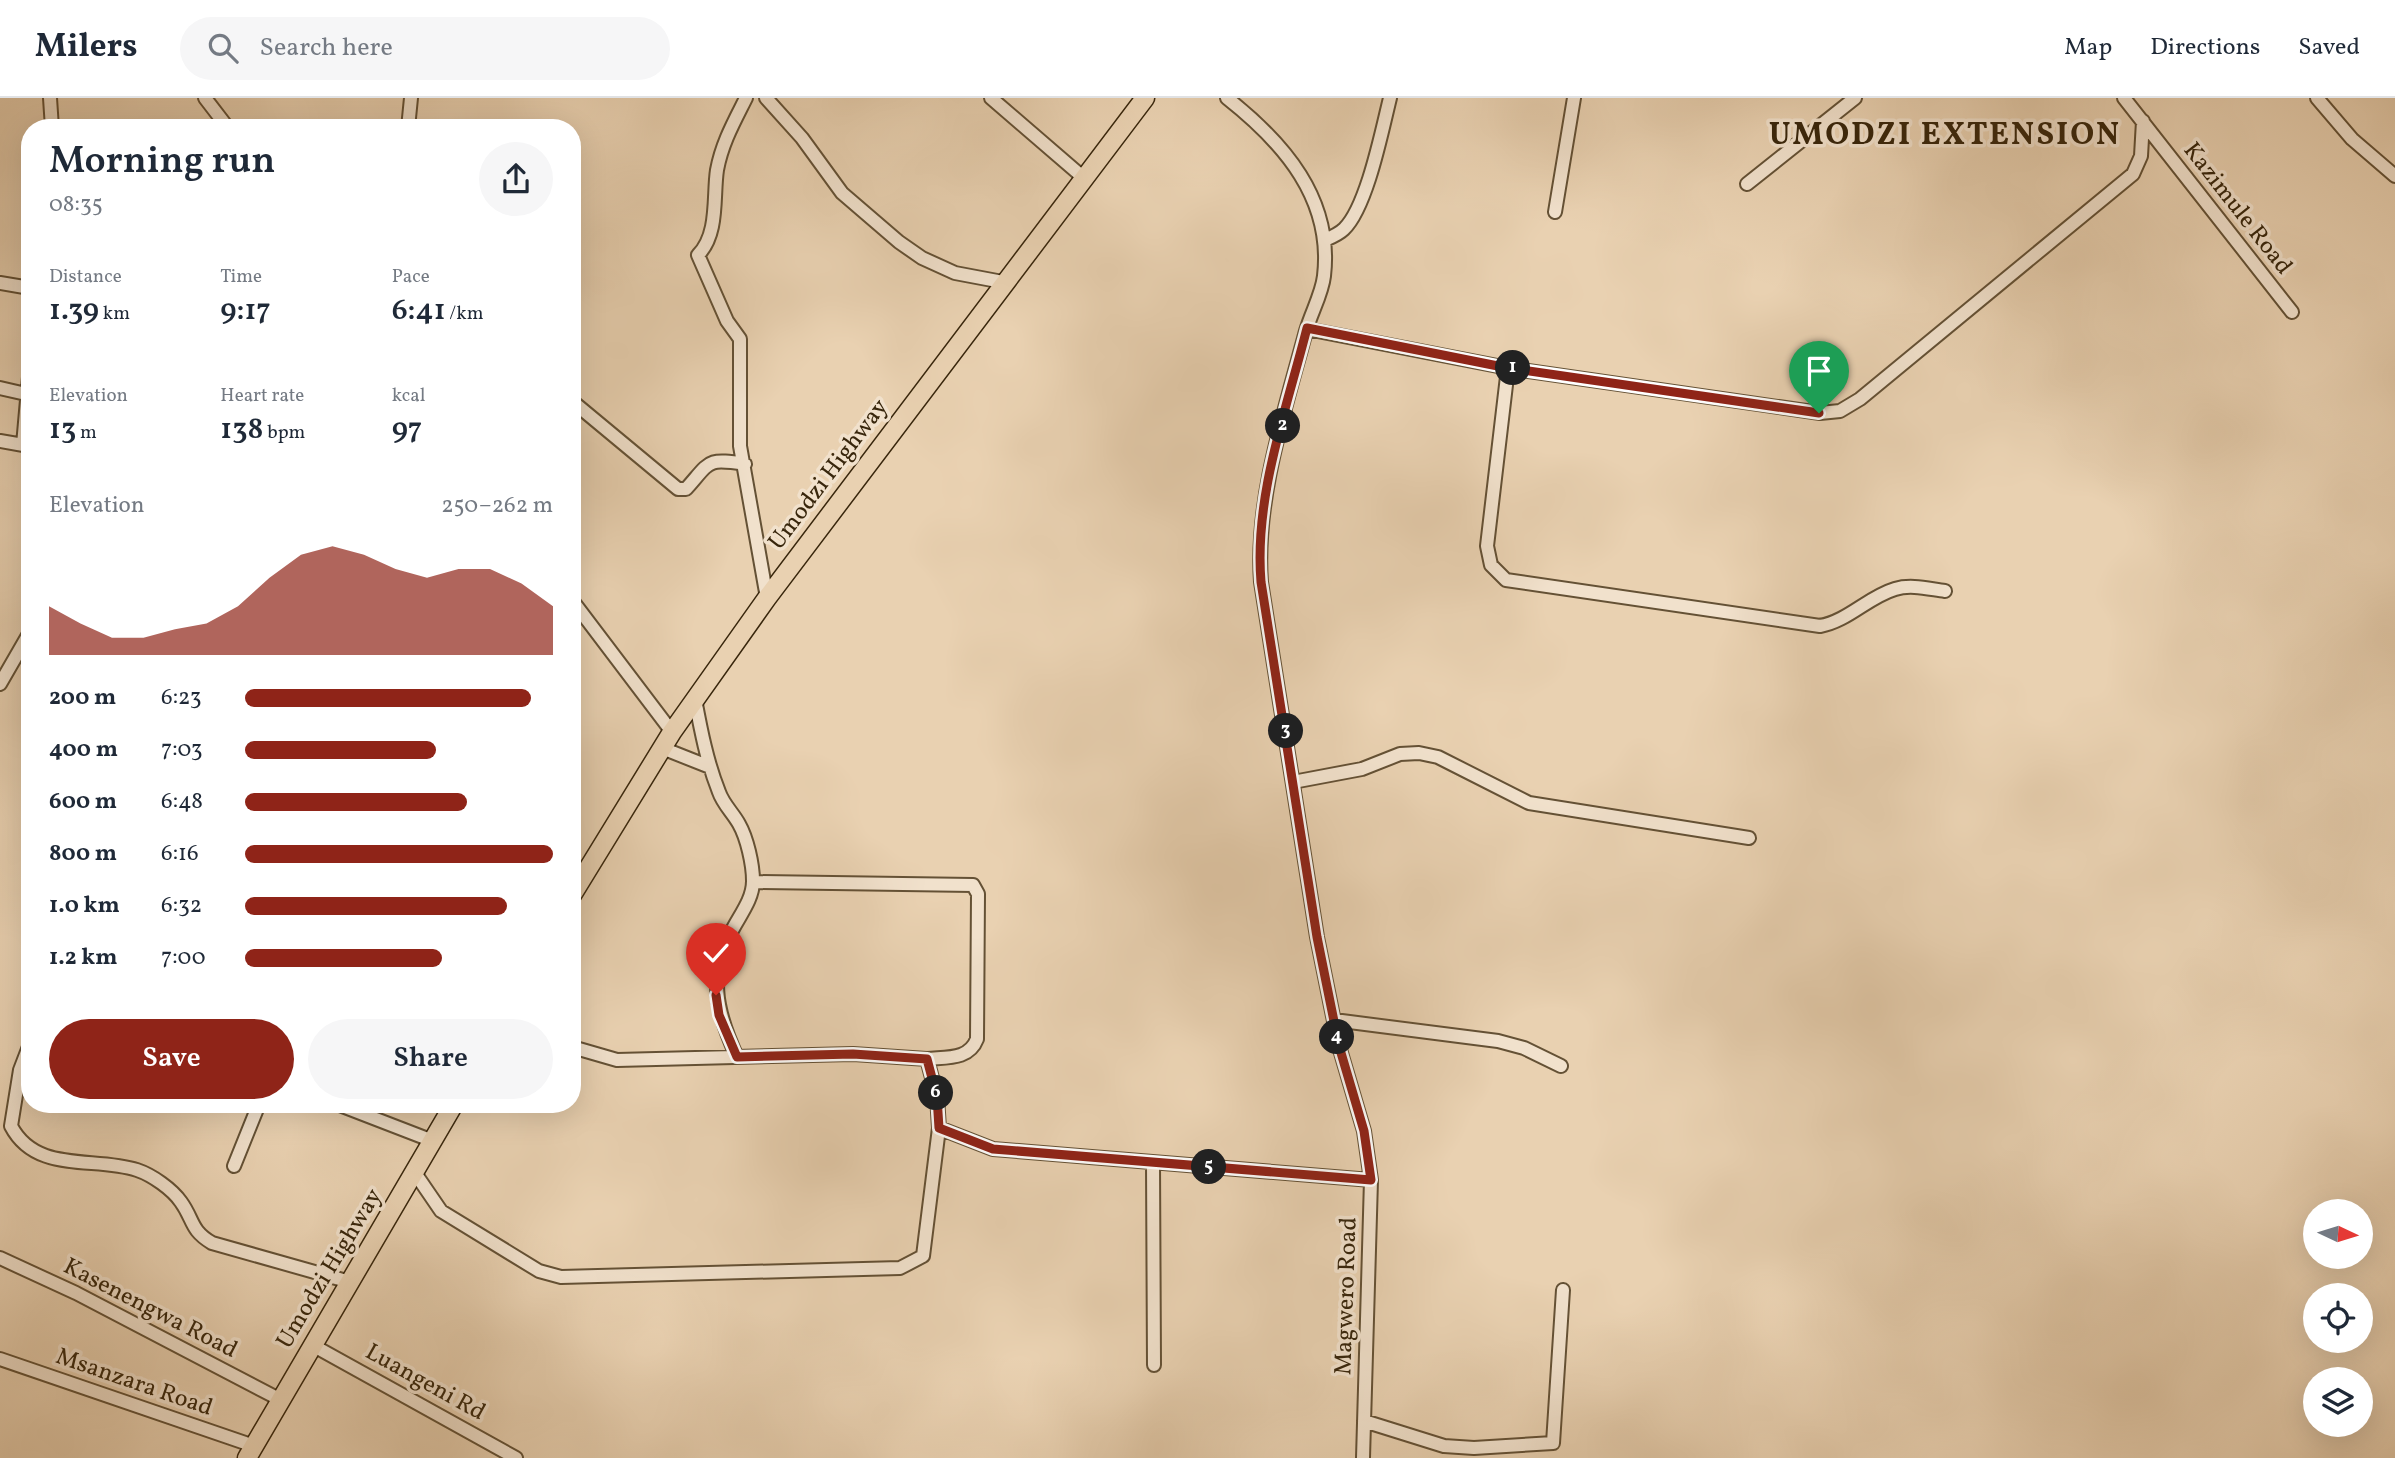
<!DOCTYPE html>
<meta charset="utf-8">
<style>
:root{--surface:#fff;--page:#f6f6f7;--text:#1f2937;--muted:#747a83;--line:#e0e1e3;--accent:#8f2418}
body{margin:0;font-family:Vollkorn,serif;background:var(--page);color:var(--text);height:100vh;display:flex;flex-direction:column;font-size:26px;white-space:nowrap}
*{box-sizing:border-box;margin:0}
p{font-size:23px;color:var(--muted)}
.icon{flex:none;width:38px;height:38px;fill:none;stroke:currentColor;stroke-width:2;stroke-linecap:round;stroke-linejoin:round}
.map{position:relative;flex:1;overflow:hidden}
.side{position:absolute;left:21px;top:21px;width:560px;height:994px;display:flex;flex-direction:column;background:var(--surface);border-radius:28px;box-shadow:0 7px 28px #0002}
.side>*{flex:none}
.needle{width:46px;rotate:94deg}
.buttons{position:absolute;left:2303px;top:1101px;display:grid;gap:14px}
.buttons a{display:grid;place-items:center;width:70px;height:70px;border-radius:50%;background:var(--surface);box-shadow:0 7px 28px #0002;font-size:35px}
.pin{position:absolute;display:grid;place-items:center;width:60px;height:60px;color:#fff;margin:-72px -30px;border-radius:50% 50% 50% 0;rotate:-45deg;box-shadow:0 0 7px #0007}
.pin .icon{rotate:45deg}
.km{position:absolute;width:35px;height:35px;margin:-18px;border-radius:50%;background:#222;color:#fff;font-size:19px;line-height:35px;text-align:center}
.round{display:grid;place-items:center;flex:none;width:74px;height:74px;border-radius:37px;background:var(--page)}
.head{display:flex;align-items:center;justify-content:space-between;height:119px;padding:0 28px}
h1{font-size:38px;font-weight:600;line-height:52px}
.stats{display:grid;grid-template-columns:repeat(3,1fr);gap:10px;height:119px;padding:7px 28px}
.stats div{display:grid;align-content:center}
.stats b{font-size:30px;font-weight:600}
.stats small{font-size:19px;font-weight:400}
.stats p{font-size:19px}
.chart{height:196px;padding:14px 28px}
.chart p{display:flex;justify-content:space-between}
.chart svg{width:100%;height:126px;margin-top:7px;fill:var(--accent);opacity:.7}
.cta{display:flex;gap:14px;margin-top:auto;padding:14px 28px}
.cta a{flex:1;height:80px;border-radius:42px;background:var(--accent);color:#fff;font-size:28px;font-weight:600;line-height:80px;text-align:center}
.cta a+a{background:var(--page);color:var(--text)}
ul{padding:0 28px;list-style:none;font-size:23px}
li{display:grid;grid-template-columns:112px 84px 1fr;align-items:center;height:52px}
li i{height:18px;border-radius:9px;background:var(--accent)}
header{display:flex;align-items:center;gap:42px;box-sizing:border-box;height:98px;padding:0 35px;background:var(--surface);border-bottom:2px solid var(--line)}
header strong{font-size:33px}
nav{display:flex;gap:38px;margin-inline-start:auto;font-size:24px}
.search{width:490px;height:63px;background:var(--page);display:flex;align-items:center;gap:18px;box-sizing:border-box;padding:0 24px;border-radius:38px;color:var(--muted);font-size:26px}
.map>svg:first-child{display:block}
</style>
<header>
<strong>Milers</strong>
<div class="search"><svg class="icon" aria-label="search" viewBox="0 0 24 24"><circle cx="10" cy="10" r="6"/><path d="M15 15l6 6"/></svg>Search here</div>
<nav><a>Map</a><a>Directions</a><a>Saved</a></nav>
</header>
<div class="map">
<svg width="2395" height="1360" viewBox="0 0 2395 1360">
<rect width="100%" height="100%" fill="#e9d1b1"/>
<filter id="stains"><feTurbulence type="fractalNoise" baseFrequency=".00286" numOctaves="4"/><feColorMatrix values="0 0 0 0 .2 0 0 0 0 .09 0 0 0 0 .02 0 0 0 .5 -.17"/></filter>
<radialGradient id="worn" r=".72"><stop offset=".6" stop-color="#630" stop-opacity="0"/><stop offset="1" stop-color="#630" stop-opacity=".3"/></radialGradient>
<g fill="none" stroke-linecap="round" stroke-linejoin="round">
<defs>
<path id="minor" d="M50 0 52 30
M205 0 228 30
M746 0C734 24 722 45 717 72 713 98 719 136 698 157L727 223 740 241V348L767 500
M766 0 802 40 842 95 899 144 922 160 955 175 1008 185
M991 0 1085 81
M1227 0C1284 45 1333 101 1324 178 1322 196 1311 215 1306 233 1285 312 1255 402 1261 484L1317 839 1339 948 1364 1033 1371 1082 1363 1360
M2124 0 2292 214
M2317 0 2352 41 2395 78
M408 30 411 0
M1747 86 1855 0
M1555 114 1574 0
M1325 142C1332 139 1339 136 1344 131 1367 109 1382 32 1390 0
M0 185 30 190
M1307 231 1508 270 1820 315 1840 313 1860 301 2133 76 2141 58 2143 23
M1508 270 1487 448 1491 467 1506 482 1820 528C1848 523 1868 499 1895 491 1911 486 1929 491 1945 493
M0 290 26 296
M572 303 678 391H686C711 363 706 360 745 366
M0 343 29 348
M23 347 30 268
M572 502 672 634
M0 586 30 534
M695 601C701 633 707 664 719 694 723 706 733 715 739 726 747 740 753 766 753 783 753 799 743 813 735 827 707 875 715 911 737 959
M662 650 710 669
M1293 684 1362 671 1400 656 1419 655 1438 659 1529 705 1749 740
M753 784 973 787 978 796 977 941C969 962 947 959 927 961
M1334 922 1498 943 1524 950 1561 968
M30 946 20 972 11 1028C36 1076 94 1058 137 1072 152 1077 172 1091 181 1104 194 1122 190 1132 212 1145L350 1184
M572 949 617 962 853 956 927 961 937 999 939 1030 993 1051 1371 1082
M337 1006 433 1043
M1153 1065 1154 1267
M234 1068 259 1006
M415 1075 441 1113 539 1173 561 1179 900 1170 923 1158 939 1030
M0 1160 76 1195 281 1302
M314 1248 516 1360
M0 1261 254 1348
M1364 1323 1444 1348 1474 1350 1553 1345 1563 1192"/>
<path id="highway" d="M572 797 672 634 767 500 1145 0
M247 1360 454 1006"/>
</defs>
<use href="#minor" stroke="#645135" stroke-width="16"/>
<use href="#highway" stroke="#38260c" stroke-width="21"/>
<use href="#minor" stroke="#f1e1cc" stroke-width="12"/>
<use href="#highway" stroke="#e9d1b1" stroke-width="18"/>
</g>
<g fill="none" stroke-linecap="round" stroke-linejoin="round">
<defs>
<path id="route" d="M716 897 719 917 737 959 853 956 927 961 937 999 939 1030 993 1051 1371 1082 1364 1033 1339 948 1317 839 1261 484C1254 399 1286 313 1307 230L1508 270 1819 315"/>
</defs>
<use href="#route" stroke="#fff" stroke-width="14"/>
<use href="#route" stroke="#8f2418" stroke-width="9"/>
</g>
<g text-anchor="middle" dominant-baseline="central" stroke-width="7" stroke-linejoin="round" paint-order="stroke">
<g font-size="24" fill="#38260c" stroke="#f1e1cc">
<text transform="translate(2237 111) rotate(52)">Kazimule Road</text>
<text transform="translate(829 377) rotate(-53)">Umodzi Highway</text>
<text transform="translate(330 1171) rotate(-59)">Umodzi Highway</text>
<text transform="translate(1347 1198) rotate(-88)">Magwero Road</text>
<text transform="translate(150 1211) rotate(27)">Kasenengwa Road</text>
<text transform="translate(134 1285) rotate(19)">Msanzara Road</text>
<text transform="translate(425 1285) rotate(29)">Luangeni Rd</text>
</g>
<g font-size="32" font-weight="bold" letter-spacing="2" fill="#38260c" stroke="#f1e1cc">
<text x="1945" y="38">UMODZI EXTENSION</text>
</g>
</g>
<rect width="100%" height="100%" filter="url(#stains)"/>
<rect width="100%" height="100%" fill="url(#worn)"/>
</svg>
<div class="buttons">
<a><svg class="needle" viewBox="-14 -14 28 28"><path d="M0-13l5 13h-10z" fill="#e53935"/><path d="M0 13l5-13h-10z" fill="#747a83"/></svg></a>
<a><svg class="icon" aria-label="locate" viewBox="0 0 24 24"><circle cx="12" cy="12" r="6"/><path d="M12 2v4M12 18v4M2 12h4M18 12h4"/></svg></a>
<a><svg class="icon" aria-label="layers" viewBox="0 0 24 24"><path d="M12 4l9 5-9 5-9-5zM3 14l9 5 9-5"/></svg></a>
</div>
<div class="pin" style="left:1819px;top:315px;background:#1e9e55"><svg class="icon" aria-label="arrive" viewBox="0 0 24 24"><path d="M6 21V4h12l-3 4 3 4H6"/></svg></div>
<div class="pin" style="left:716px;top:897px;background:#d93025"><svg class="icon" aria-label="check" viewBox="0 0 24 24"><path d="M5 12l5 5 9-10"/></svg></div>
<b class="km" style="left:1513px;top:270px">1</b>
<b class="km" style="left:1283px;top:328px">2</b>
<b class="km" style="left:1286px;top:633px">3</b>
<b class="km" style="left:1337px;top:939px">4</b>
<b class="km" style="left:1209px;top:1069px">5</b>
<b class="km" style="left:936px;top:995px">6</b>
<section class="side">
<div class="head"><div><h1>Morning run</h1><p>08:35</p></div><a class="round"><svg class="icon" aria-label="share" viewBox="0 0 24 24"><path d="M12 15V3M7 8l5-5 5 5M5 13v7h14v-7"/></svg></a></div>
<div class="stats">
<div><p>Distance</p><b>1.39<small> km</small></b></div>
<div><p>Time</p><b>9:17</b></div>
<div><p>Pace</p><b>6:41<small> /km</small></b></div>
</div>
<div class="stats">
<div><p>Elevation</p><b>13<small> m</small></b></div>
<div><p>Heart rate</p><b>138<small> bpm</small></b></div>
<div><p>kcal</p><b>97</b></div>
</div>
<div class="chart"><p><span>Elevation</span>250–262 m</p>
<svg viewBox="0 0 160 44" preserveAspectRatio="none"><path d="M0 44V27L10 33L20 38L30 38L40 35L50 33L60 27L70 17L80 9L90 6L100 9L110 14L120 17L130 14L140 14L150 19L160 27V44z"/></svg>
</div>
<ul>
<li><b>200 m</b>6:23<i style="width:93%"></i></li>
<li><b>400 m</b>7:03<i style="width:62%"></i></li>
<li><b>600 m</b>6:48<i style="width:72%"></i></li>
<li><b>800 m</b>6:16<i style="width:100%"></i></li>
<li><b>1.0 km</b>6:32<i style="width:85%"></i></li>
<li><b>1.2 km</b>7:00<i style="width:64%"></i></li>
</ul>
<div class="cta"><a>Save</a><a>Share</a></div>
</section>
</div>
